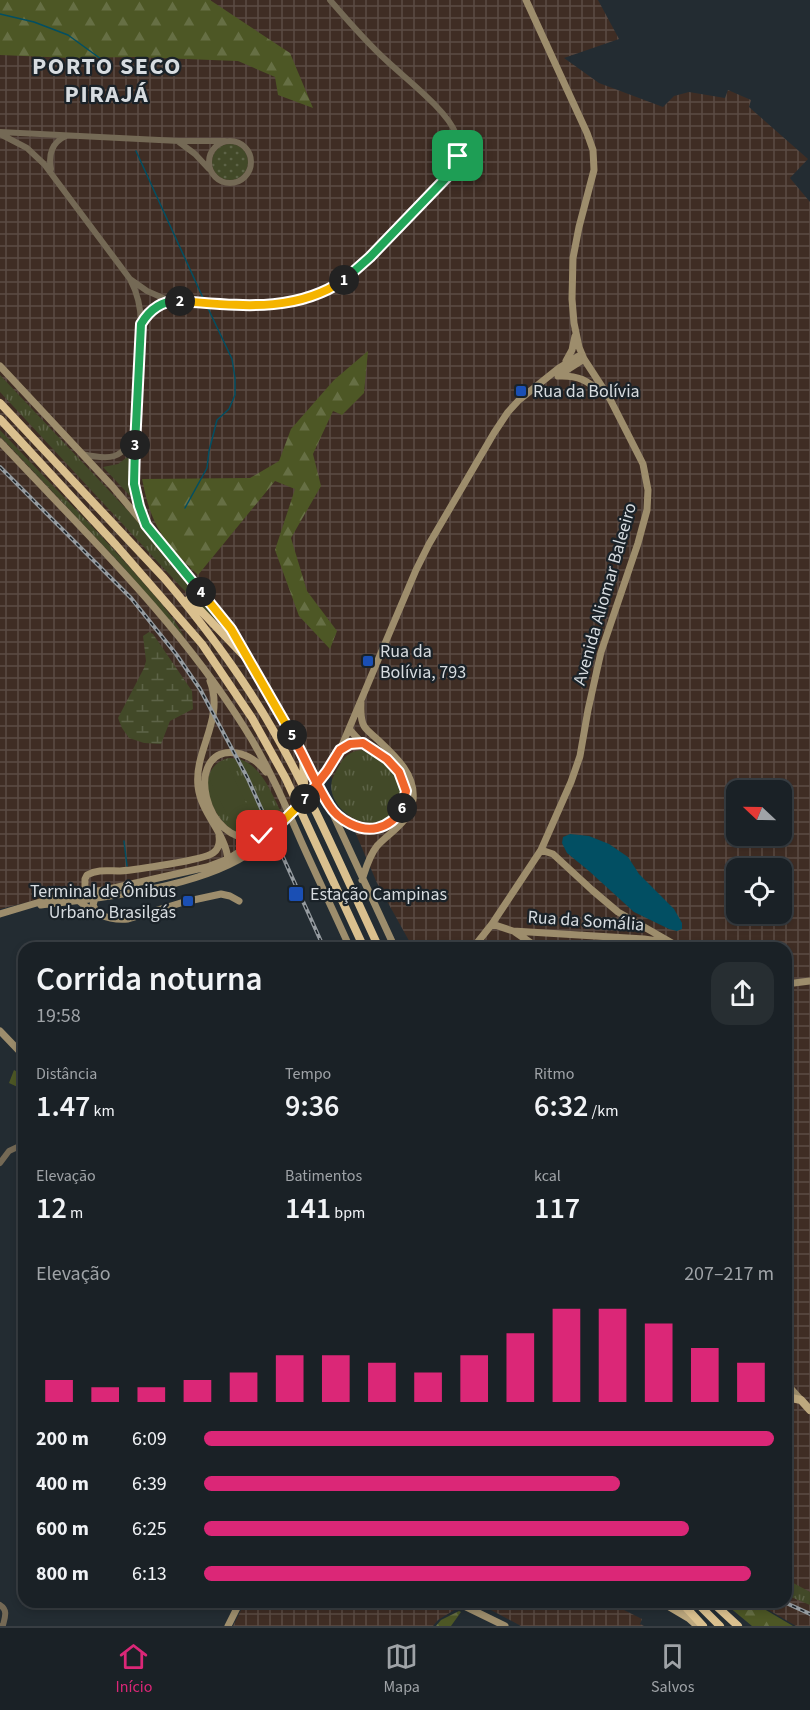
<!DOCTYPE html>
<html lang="pt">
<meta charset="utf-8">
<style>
:root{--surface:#1a2126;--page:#272e32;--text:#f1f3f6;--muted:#9fa3a7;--line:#383e43;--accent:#db2777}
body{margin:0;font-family:"Source Sans 3",sans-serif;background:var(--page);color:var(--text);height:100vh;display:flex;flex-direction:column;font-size:22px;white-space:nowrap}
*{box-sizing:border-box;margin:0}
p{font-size:20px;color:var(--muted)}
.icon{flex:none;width:33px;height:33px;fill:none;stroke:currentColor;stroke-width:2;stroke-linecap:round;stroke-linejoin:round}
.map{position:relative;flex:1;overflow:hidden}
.details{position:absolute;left:18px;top:942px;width:774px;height:666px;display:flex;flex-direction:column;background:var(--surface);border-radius:18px;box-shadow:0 3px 9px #0003,0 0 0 2px var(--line)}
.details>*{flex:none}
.needle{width:39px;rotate:292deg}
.controls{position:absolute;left:726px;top:780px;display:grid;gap:12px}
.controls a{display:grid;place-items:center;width:66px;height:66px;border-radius:12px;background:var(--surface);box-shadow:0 3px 9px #0003,0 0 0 2px var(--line);font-size:30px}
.pin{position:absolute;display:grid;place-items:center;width:51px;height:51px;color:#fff;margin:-26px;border-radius:12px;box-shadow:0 3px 9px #0006}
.km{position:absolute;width:30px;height:30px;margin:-15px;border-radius:50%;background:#222;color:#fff;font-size:16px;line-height:30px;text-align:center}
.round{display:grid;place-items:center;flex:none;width:63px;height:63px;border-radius:18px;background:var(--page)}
.head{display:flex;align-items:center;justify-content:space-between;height:102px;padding:0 18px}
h1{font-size:33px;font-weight:600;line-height:45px}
.stats{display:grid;grid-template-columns:repeat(3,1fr);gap:9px;height:102px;padding:6px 18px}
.stats div{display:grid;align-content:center}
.stats b{font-size:30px;font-weight:600}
.stats small{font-size:16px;font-weight:400}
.stats p{font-size:16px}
.chart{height:168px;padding:12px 18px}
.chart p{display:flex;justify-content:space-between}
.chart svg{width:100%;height:108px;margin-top:6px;stroke:var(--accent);stroke-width:6}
ul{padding:0 18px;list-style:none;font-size:20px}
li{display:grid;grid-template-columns:96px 72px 1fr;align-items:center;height:45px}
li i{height:15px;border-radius:8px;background:var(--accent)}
.tab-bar{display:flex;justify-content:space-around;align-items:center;height:84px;border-top:2px solid var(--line);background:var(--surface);font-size:16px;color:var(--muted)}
.tab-bar a{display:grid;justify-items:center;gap:3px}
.tab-bar .active{color:var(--accent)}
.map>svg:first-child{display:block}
</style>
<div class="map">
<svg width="810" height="1626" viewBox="0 0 810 1626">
<defs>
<pattern id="industrial-grid" width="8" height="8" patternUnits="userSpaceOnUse" patternTransform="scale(1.5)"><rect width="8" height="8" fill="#3f2d24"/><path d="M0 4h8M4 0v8" fill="none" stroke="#5a4b44"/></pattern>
<pattern id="grass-tufts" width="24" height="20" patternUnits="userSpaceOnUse" patternTransform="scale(1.5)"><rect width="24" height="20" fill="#424928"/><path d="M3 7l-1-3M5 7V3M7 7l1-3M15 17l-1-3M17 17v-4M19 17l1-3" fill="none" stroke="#5d6347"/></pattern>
<pattern id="forest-firs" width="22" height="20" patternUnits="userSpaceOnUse" patternTransform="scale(1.5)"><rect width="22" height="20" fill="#4d5725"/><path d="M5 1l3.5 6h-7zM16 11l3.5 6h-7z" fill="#666f44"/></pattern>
<pattern id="wetland-marsh" width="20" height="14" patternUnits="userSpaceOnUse" patternTransform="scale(1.5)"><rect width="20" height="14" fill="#424928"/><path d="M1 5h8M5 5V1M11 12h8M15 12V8" fill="none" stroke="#5d6347"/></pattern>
<pattern id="park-dots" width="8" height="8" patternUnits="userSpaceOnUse" patternTransform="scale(1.5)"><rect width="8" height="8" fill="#424928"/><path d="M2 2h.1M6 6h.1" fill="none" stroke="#5d6347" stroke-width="1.8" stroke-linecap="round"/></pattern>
</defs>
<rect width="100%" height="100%" fill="#232c32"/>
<path fill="url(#industrial-grid)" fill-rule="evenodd" d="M0 0H598L619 39 564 58 599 83 663 107 674 96 689 92 725 98 728 90 751 100 749 107 808 159 790 178 810 202V1626H796L755 1602H786V948H413L377 883 331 776 324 767 293 804 265 832 236 852 212 865 170 879 126 888 57 895 0 909ZM736 790H782V836H736ZM736 868H782V914H736Z
M245 1602H442L456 1609 438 1620 433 1626H233Z
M476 1602H608L642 1619 640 1624 644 1626H521Z"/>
<path fill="url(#grass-tufts)" d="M0 375 133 516 227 631 182 588 0 392Z
M0 430C44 477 90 523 133 571 151 592 171 612 184 637L116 559 0 436Z
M130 455V478L132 498 103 467 118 464Z
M362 750C374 755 385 760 392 771 405 789 405 816 379 822 357 828 326 805 332 780 334 775 337 769 340 764 346 754 352 751 362 750Z
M229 758C259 757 270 791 282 814 275 822 268 831 257 834 221 846 183 769 229 758Z
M786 1579 810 1592V1605L786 1595Z"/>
<path fill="url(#forest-firs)" d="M0 0H210L290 53 313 108 278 95 275 77 238 61 133 57 71 58 0 55Z
M368 351 364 393 342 415 333 411 313 454 321 486 291 538 307 591 337 631 330 649 299 616 275 550 295 489 275 481 198 575C182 560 163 541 154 520 148 507 145 493 142 479L250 478 279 461 291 429 334 380Z
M14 1070 22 1075 24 1074V1090L9 1083Z
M723 1602H752L793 1626H752Z
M459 1611 461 1612 451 1626H436L441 1620Z"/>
<path fill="url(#wetland-marsh)" d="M149 632 153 634 192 691 193 709 170 721 161 744 144 743 129 738 122 728 118 718 144 668 146 661 143 636Z"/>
<path fill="url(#park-dots)" d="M212 162a18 18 0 1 1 36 0a18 18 0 1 1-36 0Z"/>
<path fill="#424928" d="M229 768 248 807 228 817 209 778Z"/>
<path fill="#024f63" d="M570 834 589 836 609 844 628 857 639 874 674 909 682 923V929L677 931 669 929 634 912 589 871 567 853 562 843 563 837Z"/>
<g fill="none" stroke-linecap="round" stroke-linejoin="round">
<path stroke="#024f63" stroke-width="1.5" d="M0 14 34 22 68 35 112 67
M136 151 204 300
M185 508 207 468 209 451 217 420 229 409 235 395V378L232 359 206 304
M124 841 127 866"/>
<path stroke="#746955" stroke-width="6" d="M0 132 179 141H225
M0 134 27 148 44 164 130 279C138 294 141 308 141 324L133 470 136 495 146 524
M209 162a21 21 0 1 1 42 0a21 21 0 1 1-42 0Z
M179 142 195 154 209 169
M51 169C48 155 52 142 66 136
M130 279 147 291 170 301 257 306 285 304 297 301 333 287 353 273 447 177C456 163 462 150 456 134 447 110 406 79 387 61 366 42 348 21 330 0
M141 324 154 309 169 301
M82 454C108 460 125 461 133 431
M0 1163 9 1151 24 1144
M0 1605C8 1610 5 1617 3 1625L1 1626"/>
<path stroke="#9d8d6c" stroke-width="7" d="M566 361 572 350 575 336
M0 366 112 486 222 617 231 629 299 747 326 799 395 948
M559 375 584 359
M558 376C580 375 587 381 604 394
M0 442C86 534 177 620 244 727 267 763 284 802 301 841 317 877 334 912 350 948
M210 681C225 719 194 750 198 786 201 814 225 832 228 859
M361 703C361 711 360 719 364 726 367 731 373 735 377 739 394 755 416 774 413 800 409 823 391 831 377 846 369 856 366 868 362 880
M340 750 350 745 363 743
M327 771 340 750 416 570 429 544 494 433 508 412 519 400 559 368 582 354
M334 811C342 819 350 825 361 828 389 834 414 806 403 779 395 760 376 755 362 742 357 739 353 733 349 729
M261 837C203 851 182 745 236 753 249 755 258 761 266 772
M541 850 553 854 592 890 618 912 672 943
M78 900C92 913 108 921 128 919L184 902 221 894 230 896 239 901
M41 905C102 898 226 886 268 837
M97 913 93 905 95 898 85 888V879L87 875C98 869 108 871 120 871 134 870 204 860 213 853 219 849 220 843 219 836
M0 914 50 899 109 889 207 867 228 859 274 830
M492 924 513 931 644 939 658 941 677 948
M515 932 531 943 535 948
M473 948 492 924 541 850 571 782 580 756 588 710 601 652 638 543 647 510 648 490 643 464 610 399 584 359 579 347 574 323 572 299 573 258 579 227 594 170 593 150 587 133 526 0
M786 984 810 981
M0 1031 24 1056
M786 1383 801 1400
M456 1602 505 1626
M228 1626 240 1602"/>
<path stroke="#bda87e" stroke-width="8" d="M786 1397 801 1400 810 1410
M662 1602 689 1618 698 1626"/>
<path stroke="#dac08e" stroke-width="8" d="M0 403 164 578C204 625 242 676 273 730 313 800 345 875 379 948
M0 419 116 545 202 644 252 718 286 779 364 948
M188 600 201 611 247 659
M303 755 304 784
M681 1602 703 1626
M696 1602 720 1626
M712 1602 738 1626"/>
<defs>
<path id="rail" d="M0 467 131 598 176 654 200 689 247 777 324 948
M784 1602 810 1614"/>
</defs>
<use href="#rail" stroke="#959ba0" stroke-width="4"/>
<use href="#rail" stroke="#1a2228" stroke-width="1.5" stroke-dasharray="4.5" stroke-linecap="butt"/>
<path stroke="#9d8d6c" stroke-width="7" d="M277 827 305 798 327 771"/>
</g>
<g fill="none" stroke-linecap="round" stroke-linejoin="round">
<defs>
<path id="split-1" d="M344 280 370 257 447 177 454 168 458 156"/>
<path id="split-2" d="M180 301C237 305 294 314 344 280"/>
<path id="split-3" d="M135 445 141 324C150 309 162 300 180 301"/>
<path id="split-4" d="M135 445 134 484 139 506 146 525 201 592"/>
<path id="split-5" d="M201 592 231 629 292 735"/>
<path id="split-6" d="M292 735C305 758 315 783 329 805 338 820 360 832 377 828 389 825 397 818 402 808"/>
<path id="split-7" d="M305 799 327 771 340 750 350 744 363 743 387 759 399 772 406 791 402 808"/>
<path id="split-8" d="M262 836 274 830 305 799"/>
</defs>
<use href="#split-1" stroke="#fff" stroke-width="12"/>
<use href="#split-2" stroke="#fff" stroke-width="12"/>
<use href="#split-3" stroke="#fff" stroke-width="12"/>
<use href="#split-4" stroke="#fff" stroke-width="12"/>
<use href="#split-5" stroke="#fff" stroke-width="12"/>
<use href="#split-6" stroke="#fff" stroke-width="12"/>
<use href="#split-7" stroke="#fff" stroke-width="12"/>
<use href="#split-8" stroke="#fff" stroke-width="12"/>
<use href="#split-1" stroke="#22a559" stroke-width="8"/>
<use href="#split-2" stroke="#f5b400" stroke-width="8"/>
<use href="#split-3" stroke="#22a559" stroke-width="8"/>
<use href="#split-4" stroke="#22a559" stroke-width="8"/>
<use href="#split-5" stroke="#f5b400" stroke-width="8"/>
<use href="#split-6" stroke="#f0652b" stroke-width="8"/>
<use href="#split-7" stroke="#f0652b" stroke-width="8"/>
<use href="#split-8" stroke="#f5b400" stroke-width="8"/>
</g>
<g fill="#1a4fb4" stroke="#1a2228" stroke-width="2">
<rect x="515" y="385" width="12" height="12" rx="3"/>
<rect x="362" y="655" width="12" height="12" rx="3"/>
<rect x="288" y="886" width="16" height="16" rx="3"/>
<rect x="182" y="895" width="12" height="12" rx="3"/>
</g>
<g text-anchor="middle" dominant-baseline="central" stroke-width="4.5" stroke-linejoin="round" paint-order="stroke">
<g font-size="18" fill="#d7dce0" stroke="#1a2228" text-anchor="start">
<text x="533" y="391">Rua da Bolívia</text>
<text x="380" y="651">Rua da<tspan x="380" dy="21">Bolívia, 793</tspan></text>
<text x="176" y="891" text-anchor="end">Terminal de Ônibus<tspan x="176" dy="21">Urbano Brasilgás</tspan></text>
<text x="310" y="894">Estação Campinas</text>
</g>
<g font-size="18" fill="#d7dce0" stroke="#1a2228">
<text transform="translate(605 594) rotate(-74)">Avenida Aliomar Baleeiro</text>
<text transform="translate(586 921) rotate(4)">Rua da Somália</text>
</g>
<g font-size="24" font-weight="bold" letter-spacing="1.5" fill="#d7dce0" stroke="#1a2228">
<text x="107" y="66">PORTO SECO<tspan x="107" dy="28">PIRAJÁ</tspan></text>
</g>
</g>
</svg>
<div class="controls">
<a><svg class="needle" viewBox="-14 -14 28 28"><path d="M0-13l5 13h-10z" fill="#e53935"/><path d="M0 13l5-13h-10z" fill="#9fa3a7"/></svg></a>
<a><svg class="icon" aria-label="locate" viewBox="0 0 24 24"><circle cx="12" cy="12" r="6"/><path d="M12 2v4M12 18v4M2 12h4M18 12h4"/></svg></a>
</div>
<div class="pin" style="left:458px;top:156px;background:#1e9e55"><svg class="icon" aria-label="arrive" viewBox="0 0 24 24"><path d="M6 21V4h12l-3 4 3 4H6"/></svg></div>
<div class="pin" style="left:262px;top:836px;background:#d93025"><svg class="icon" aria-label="check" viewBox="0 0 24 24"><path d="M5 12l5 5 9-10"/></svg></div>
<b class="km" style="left:344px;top:280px">1</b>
<b class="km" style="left:180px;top:301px">2</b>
<b class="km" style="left:135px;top:445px">3</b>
<b class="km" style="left:201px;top:592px">4</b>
<b class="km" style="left:292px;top:735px">5</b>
<b class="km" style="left:402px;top:808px">6</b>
<b class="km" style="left:305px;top:799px">7</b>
<section class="details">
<div class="head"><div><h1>Corrida noturna</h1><p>19:58</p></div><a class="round"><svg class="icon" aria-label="share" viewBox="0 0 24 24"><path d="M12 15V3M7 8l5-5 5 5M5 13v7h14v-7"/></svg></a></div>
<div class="stats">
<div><p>Distância</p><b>1.47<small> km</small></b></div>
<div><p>Tempo</p><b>9:36</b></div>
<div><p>Ritmo</p><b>6:32<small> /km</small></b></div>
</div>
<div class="stats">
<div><p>Elevação</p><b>12<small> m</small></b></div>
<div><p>Batimentos</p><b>141<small> bpm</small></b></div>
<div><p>kcal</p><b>117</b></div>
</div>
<div class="chart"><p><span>Elevação</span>207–217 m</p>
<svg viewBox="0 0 160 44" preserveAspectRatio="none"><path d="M5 44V35M15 44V38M25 44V38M35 44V35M45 44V32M55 44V25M65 44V25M75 44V28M85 44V32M95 44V25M105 44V16M115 44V6M125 44V6M135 44V12M145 44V22M155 44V28"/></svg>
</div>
<ul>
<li><b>200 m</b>6:09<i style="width:100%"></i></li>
<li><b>400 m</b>6:39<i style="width:73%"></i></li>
<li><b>600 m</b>6:25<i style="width:85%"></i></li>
<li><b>800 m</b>6:13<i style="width:96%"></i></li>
</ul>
</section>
</div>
<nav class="tab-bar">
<a class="active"><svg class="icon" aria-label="home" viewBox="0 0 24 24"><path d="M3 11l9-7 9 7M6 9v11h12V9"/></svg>Início</a>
<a><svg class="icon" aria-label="map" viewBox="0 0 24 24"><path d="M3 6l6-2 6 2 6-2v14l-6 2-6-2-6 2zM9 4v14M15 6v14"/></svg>Mapa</a>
<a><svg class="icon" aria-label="saved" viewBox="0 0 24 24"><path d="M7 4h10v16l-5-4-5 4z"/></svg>Salvos</a>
</nav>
